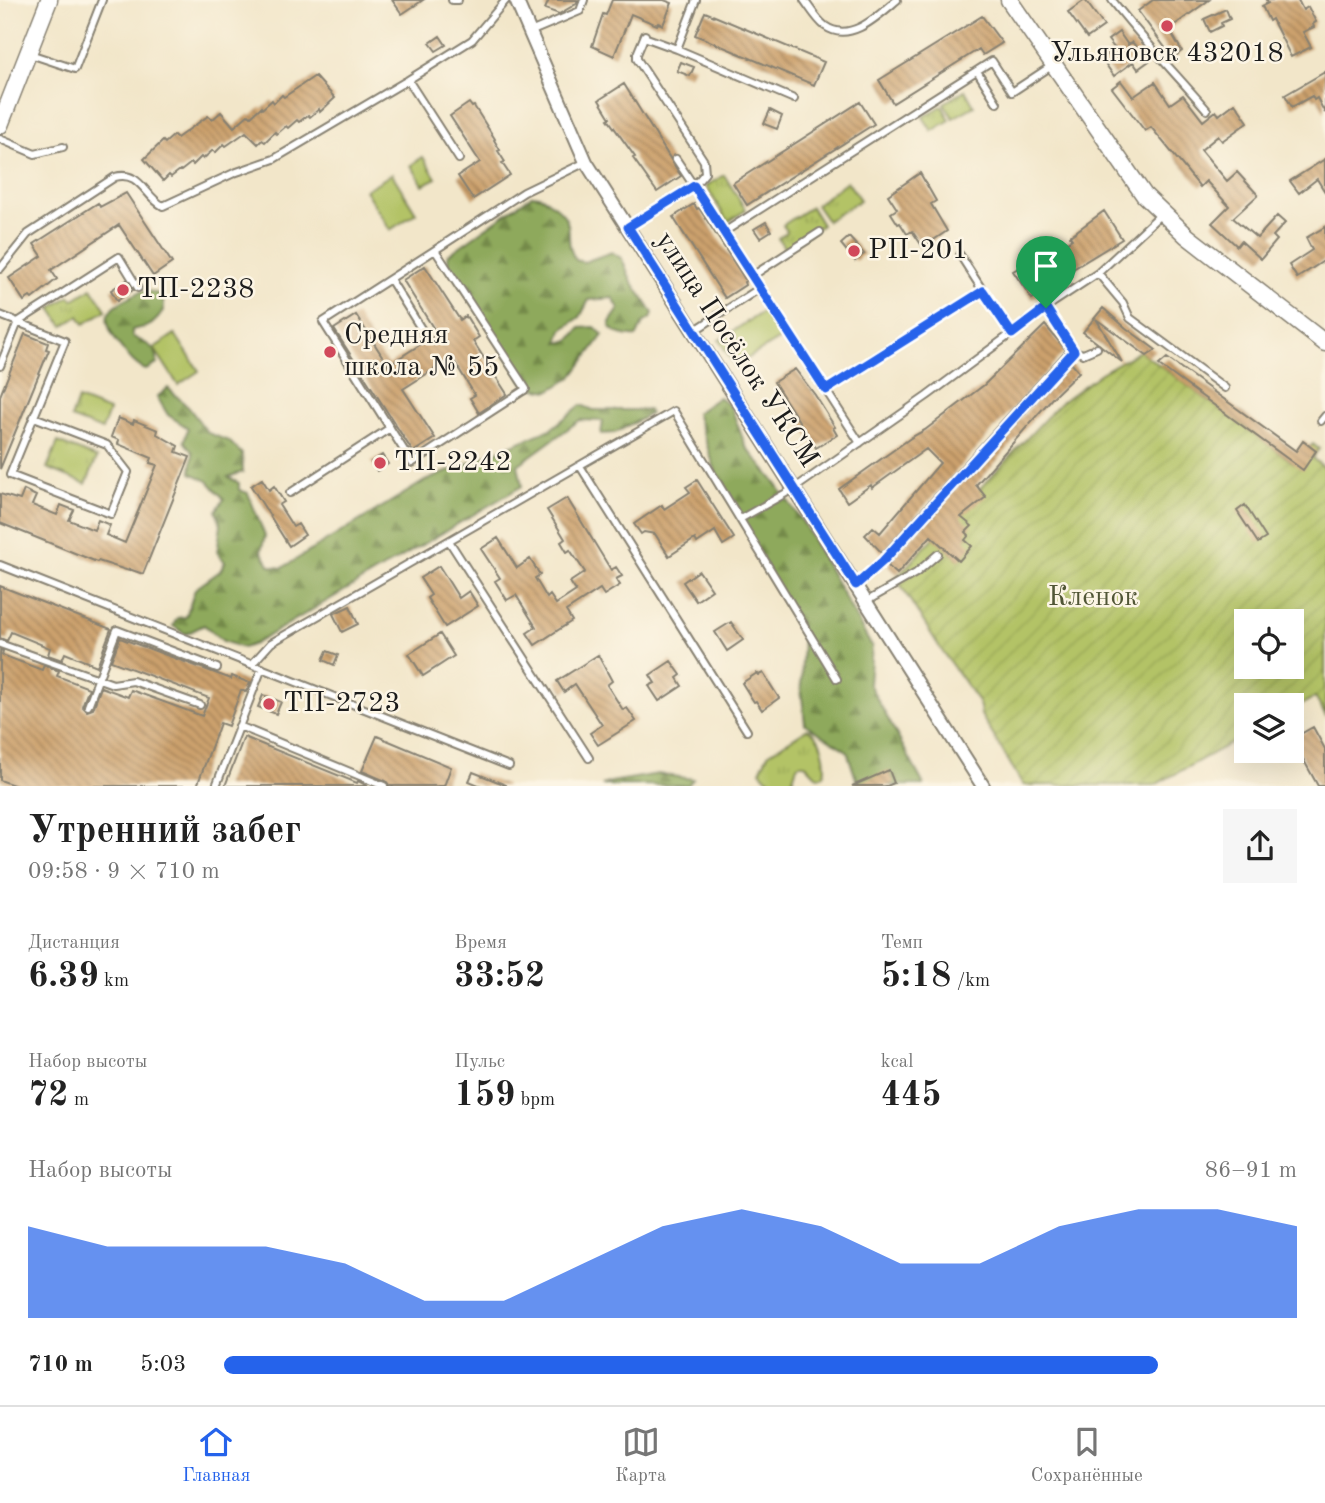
<!DOCTYPE html>
<html lang="ru">
<meta charset="utf-8">
<style>
:root{--surface:#fff;--page:#f6f6f6;--text:#222;--muted:#767676;--line:#e0e0e0;--accent:#2563eb}
body{margin:0;font-family:"Old Standard TT",serif;background:var(--page);color:var(--text);height:100vh;display:flex;flex-direction:column;font-size:26px;white-space:nowrap}
*{box-sizing:border-box;margin:0}
p{font-size:23px;color:var(--muted)}
.icon{flex:none;width:38px;height:38px;fill:none;stroke:currentColor;stroke-width:2;stroke-linecap:round;stroke-linejoin:round}
.map{position:relative;height:786px;overflow:hidden}
.details{display:flex;flex-direction:column;background:var(--surface);flex:1}
.details>*{flex:none}
.fabs{position:absolute;left:1234px;top:609px;display:grid;gap:14px}
.fabs a{display:grid;place-items:center;width:70px;height:70px;border-radius:0px;background:var(--surface);box-shadow:0 7px 28px #0002;font-size:35px}
.pin{position:absolute;display:grid;place-items:center;width:60px;height:60px;color:#fff;margin:-72px -30px;border-radius:50% 50% 50% 0;rotate:-45deg;box-shadow:0 0 7px #0007}
.pin .icon{rotate:45deg}
.round{display:grid;place-items:center;flex:none;width:74px;height:74px;border-radius:0px;background:var(--page)}
.head{display:flex;align-items:center;justify-content:space-between;height:119px;padding:0 28px}
h1{font-size:38px;font-weight:700;line-height:52px}
.stats{display:grid;grid-template-columns:repeat(3,1fr);gap:10px;height:119px;padding:7px 28px}
.stats div{display:grid;align-content:center}
.stats b{font-size:35px;font-weight:700}
.stats small{font-size:19px;font-weight:400}
.stats p{font-size:19px}
.chart{height:196px;padding:14px 28px}
.chart p{display:flex;justify-content:space-between}
.chart svg{width:100%;height:126px;margin-top:7px;fill:var(--accent);opacity:.7}
ul{padding:0 28px;list-style:none;font-size:23px}
li{display:grid;grid-template-columns:112px 84px 1fr;align-items:center;height:52px}
li i{height:18px;border-radius:9px;background:var(--accent)}
.menu{display:flex;justify-content:space-around;align-items:center;height:98px;border-top:2px solid var(--line);background:var(--surface);font-size:19px;color:var(--muted)}
.menu a{display:grid;justify-items:center;gap:4px}
.menu .current{color:var(--accent)}
.map>svg:first-child{display:block}
</style>
<div class="map">
<svg width="1325" height="786" viewBox="0 0 1325 786">
<defs>
<pattern id="grass-tufts" width="24" height="20" patternUnits="userSpaceOnUse" patternTransform="scale(1.75)"><rect width="24" height="20" fill="#b3c366"/><path d="M3 7l-1-3M5 7V3M7 7l1-3M15 17l-1-3M17 17v-4M19 17l1-3" fill="none" stroke="#99a758"/></pattern>
<pattern id="forest-firs" width="22" height="20" patternUnits="userSpaceOnUse" patternTransform="scale(1.75)"><rect width="22" height="20" fill="#8ea95b"/><path d="M5 1l3.5 6h-7zM16 11l3.5 6h-7z" fill="#73894a"/></pattern>
<pattern id="garden-furrows" width="10" height="10" patternUnits="userSpaceOnUse" patternTransform="scale(1.75)"><rect width="10" height="10" fill="#b3c366"/><path d="M-1 1l2-2M0 10L10 0M9 11l2-2" fill="none" stroke="#99a758"/></pattern>
<pattern id="building-back-hatch" width="6" height="6" patternUnits="userSpaceOnUse" patternTransform="scale(1.75)"><rect width="6" height="6" fill="#cca16d"/><path d="M-1 5l2 2M0 0l6 6M5-1l2 2" fill="none" stroke="#a58259"/></pattern>
</defs>
<rect width="100%" height="100%" fill="#fcf5e5"/>
<filter id="ink" filterUnits="userSpaceOnUse"><feTurbulence type="fractalNoise" baseFrequency=".0143" numOctaves="2"/><feDisplacementMap in="SourceGraphic" scale="14" xChannelSelector="R" yChannelSelector="G"/><feConvolveMatrix kernelMatrix="1 2 1 2 8 2 1 2 1" color-interpolation-filters="sRGB"/></filter>
<filter id="wash" filterUnits="userSpaceOnUse"><feTurbulence type="fractalNoise" baseFrequency=".00686" numOctaves="4" result="noise"/><feDisplacementMap in="SourceGraphic" scale="28" xChannelSelector="R" yChannelSelector="G"/><feGaussianBlur stdDeviation="1.57" result="paint"/><feColorMatrix in="noise" values="0 0 0 0 0 0 0 0 0 0 0 0 0 0 0 0 0 1.4 0 .05"/><feComposite in="paint" operator="in"/></filter>
<g filter="url(#wash)">
<rect width="100%" height="100%" fill="#f2e6c9"/>
<path fill="url(#grass-tufts)" stroke="#687041" stroke-width="2" d="M965 90 974 106 953 118 944 103Z
M942 106 950 120 932 131 923 117Z
M423 157 436 178 423 185 411 165Z
M724 175 746 210 728 222 706 186Z
M847 181 860 200 827 221 816 205Z
M811 207 822 225 785 249 778 238 787 232 783 225Z
M92 288 106 310 84 324 79 316 63 326 51 308 70 296 73 300Z
M78 399 109 411 102 430 71 418Z
M58 442 97 458 86 484 47 468Z
M807 729C822 734 827 761 824 775L818 777 805 764H799L797 766 791 785H773L760 771 768 754Z"/>
<path fill="url(#forest-firs)" stroke="#55623c" stroke-width="2" d="M532 195C541 195 545 199 552 204 581 225 560 237 576 260L584 262 612 252 622 259 631 280 653 313 651 318 643 323 637 336C629 337 615 334 610 327V322L619 309 613 298 589 300 580 317 562 330 558 343 570 340 580 328 595 327 603 335 572 377 549 391 527 387 448 266V255Z
M142 291C166 290 171 308 153 323 147 329 139 327 132 330V336C144 344 159 345 157 364L146 370C132 366 100 326 109 313 115 303 132 296 142 291Z
M168 388 189 408 208 433 229 441 242 454 243 472 228 477 239 483V490L248 493 265 536 261 551 270 566 282 568 425 481 551 429 581 405 593 410H648L650 414 615 433 601 434 603 421 580 420 518 465 522 486 254 644 243 648 223 641 204 625 186 634 173 626 177 618 186 617 195 589 220 571 225 562 217 552 221 525 216 511 224 499 208 481 191 473 193 453 184 441 188 428 168 415 157 397Z
M719 397 731 407 746 447 775 482 804 524 872 647 869 684 924 785H858L847 751 805 724 801 688 803 633 719 481 696 413Z
M658 774 693 779 688 785H602L611 782Z"/>
<path fill="url(#garden-furrows)" stroke="#687041" stroke-width="2" fill-rule="evenodd" d="M1140 351 1294 463 1313 444 1319 449 1312 458 1325 468V715L1315 697 1292 710V705H1246V735L1155 785H1023L981 715 980 707 977 700 944 654 896 578 1059 404 1101 373ZM1246 621H1292V667H1246Z"/>
<path fill="#b3c366" stroke="#687041" stroke-width="2" d="M392 174 416 213 390 230 365 190Z
M766 310 783 337 735 366 719 340Z
M175 334 199 371 178 385 154 348Z"/>
<g id="blocks">
<path fill="url(#building-back-hatch)" d="M392 0H423L402 14Z
M549 0H578L576 4 559 14 545 9Z
M612 0H664L672 3 663 25 658 23 657 25 631 14 614 56 592 46 603 14 606 15Z
M1085 0 1104 26 1087 38 1068 12Z
M1153 0H1209L1169 29 1182 51 1171 59 1165 50 1166 49 1138 11Z
M1266 0H1298L1303 10 1308 7 1316 22 1313 24 1314 27 1303 32 1311 47 1291 57 1272 19 1269 21 1262 6 1268 3Z
M1226 9 1230 19 1221 23 1222 26 1210 32 1204 19Z
M705 12 824 62 814 85 695 35Z
M982 16 1002 43 983 55 979 49 893 103 879 80Z
M1119 32 1128 45 1132 42 1149 61 1138 69 1133 62 1114 76 1102 59 1115 49 1108 40Z
M440 36 446 45 436 51 430 43Z
M681 62 694 67 690 76 677 71Z
M1325 72V113L1317 98 1314 100 1312 96 1292 107 1285 95Z
M315 76 335 98 320 112 319 109 310 117 308 115 299 122 297 120 288 128 286 126 277 134 275 132 265 142 262 140 258 144 246 132 226 146 224 144 215 153 213 150 203 159 201 157 193 165 191 163 181 171 180 170 171 177 169 175 163 181 144 159 163 141 165 143 174 135 177 138 208 116 212 120 221 112 234 127 249 114 251 116 261 107 262 109 272 100 274 103 282 95 284 97Z
M1121 81 1133 97 1155 82 1170 104 1183 95 1203 121 1216 111 1219 115 1235 103 1248 122 1222 141 1218 136 1201 150 1227 181 1237 172 1258 195 1233 218 1257 238 1277 216 1285 223 1273 236 1277 240 1261 259 1241 241 1237 246 1212 223 1229 206 1206 181 1200 187 1151 127 1145 131 1112 88Z
M624 84 681 176 657 192 633 158 635 157 608 119 610 118 599 100Z
M860 102 874 124 747 205 733 183Z
M469 103 472 107 474 106 495 139 494 140 500 150 498 151 505 162 502 163 510 175 473 199 458 176 480 162 450 116Z
M770 110 782 116 777 129 764 124Z
M1325 159V192L1317 179 1299 193 1290 181Z
M920 173 936 201 931 204 947 231 923 247 912 231 907 234 900 223 898 224 891 213 897 209 888 195Z
M126 193 172 263 153 276 119 225 51 270 57 279 32 299 30 297 24 301 9 278 42 256 34 244 98 203 100 207Z
M694 204 697 209 699 208 746 281 744 282 745 285 725 298 673 217Z
M1104 211 1122 239 1065 274 1067 276 1032 299 1013 271 1050 250 1051 252 1072 239 1070 236Z
M766 222 771 231 760 238 754 229Z
M1325 227V260L1297 278 1289 265 1312 250 1306 238Z
M849 237 864 254 855 261 841 244Z
M425 266 460 320 466 316 479 337 473 341 507 394 479 413 470 398 475 395 452 358 403 389 435 438 413 452 334 329 356 315 388 365 429 339 437 334 403 280Z
M127 280 133 290 117 301 111 290Z
M1103 308 1126 328 1156 350 1147 356 1096 319 1122 362 1083 332Z
M1045 325 1066 350 882 553 865 535 873 527 880 533 940 463 926 449 872 488 871 485 847 502 839 489 912 437 925 430 984 385Z
M25 334 48 343 46 349 49 350 0 469V396Z
M1167 358 1296 451 1303 441 1316 451 1303 470 1159 365Z
M1071 363 1079 372 1053 397 976 485 986 497 961 517 972 526 966 532 969 535 965 540 972 546 959 561 931 536 897 574 888 566 891 560Z
M795 369 815 395 835 427 833 428 837 435 816 448 774 382Z
M118 418 133 424 134 420 158 430 157 434 178 446 176 452 190 457 143 574 129 569V571L98 561 97 562 0 523V494L20 500 24 490 36 496 32 505 57 515 61 505 74 510 69 520 94 530 98 520 110 525 106 535 125 543 157 465 150 463 152 458 118 444 119 440 111 437Z
M382 455 388 464 377 471 371 462Z
M262 479 269 490 274 486 284 502 279 505 293 527 298 524 305 535 289 546 251 486Z
M697 480 734 538 723 545 715 531 697 543 695 539 669 556 655 534 644 532 641 534 634 524 662 505 664 509 690 492 686 487Z
M567 498 611 570 616 567 622 576 616 579 620 585 604 595 600 589 566 611 572 621 535 645 527 633 536 627 516 595 507 600 495 581 500 578 481 549 498 538 517 568 530 559 540 575 535 578 547 598 550 595 556 604 576 591 570 582 585 572 570 550 567 552 561 542 565 539 547 510Z
M1245 505 1266 538 1258 543 1237 511Z
M439 566 459 598 469 591 478 606 445 627 427 598 431 595 420 578Z
M699 571 712 590 696 601 683 582Z
M0 586 111 629 97 666 65 653 62 660 48 655 50 648 11 632 7 641 0 638Z
M350 606 358 624 342 632 333 614Z
M731 622 743 640 727 651 715 632Z
M440 634 454 656 423 676 409 654Z
M120 638 231 679 232 676 250 683 246 692 241 690 228 726 220 723 197 786H16L0 780V650L3 651 2 655 42 670 44 665 59 671 57 676 89 688 82 706 87 711 93 709 101 687 128 697 131 690 202 716 209 698 111 661Z
M327 651 338 655 334 665 323 660Z
M598 655 612 681 607 685 623 710 627 708 636 721 598 745 590 733 602 725 575 684 564 692 557 681Z
M671 661 681 675 677 678 682 686 659 701 649 686 655 683 650 675Z
M757 673 759 675 763 673 779 698 762 710 756 701 754 702 742 683Z
M263 695 281 702 276 714 258 707Z
M1313 727 1325 749V786H1318L1292 739Z
M377 736 451 767 444 786H390L386 781 362 771Z
M244 737 357 783 358 781 368 786H225Z
M889 770 894 783 887 786H852Z
M473 772 506 785V786H481L469 781Z"/>
</g>
</g>
<g filter="url(#ink)">
<use href="#blocks" fill-opacity="0" stroke="#878172" stroke-width="2"/>
<g fill="none" stroke-linecap="round" stroke-linejoin="round">
<defs>
<path id="lane" d="M452 0H458
M696 0 677 49 794 99
M804 0C810 8 817 20 825 26 850 44 879 15 897 0
M1112 0C1141 38 1175 73 1207 110
M530 32 580 11 584 0
M645 35 637 54V59L704 161 705 173 694 186 676 159
M644 37 677 49
M30 54 75 69 102 0
M977 71 997 103
M408 80 459 159
M0 139 35 154 63 147
M628 227 694 186 757 283 760 288 694 331
M724 232 992 61 1012 92 1053 65
M435 250 323 322 412 463 526 389 435 250 524 192 586 162
M960 255 983 291
M0 269 28 234 115 177C140 170 145 197 163 206L234 173 274 159 408 80 472 40 506 0
M1098 273 1123 303 1130 318 1225 388
M752 276 820 232
M390 279 425 335
M760 288 860 443
M0 315 65 341 10 475 111 514 128 472 107 445 34 417
M1074 351 1083 354 1097 348
M0 366 18 322 119 257 138 288
M826 390 983 291 1012 334
M1321 421 1325 416
M580 466 747 731
M290 493 390 428
M740 519 795 488 927 396 1054 302 1098 273 1161 214
M449 541 589 758
M0 565 509 766
M856 585 883 561 1074 351 1046 308
M867 601 916 573 938 554
M0 644 113 684 133 681 200 705
M252 664 271 643 674 411 837 679
M88 706 117 630 217 668
M239 726 384 786
M216 786 262 668"/>
<path id="street" d="M516 0 586 162 983 786"/>
<path id="secondary" d="M1009 0 1144 195 1187 236 1325 343
M0 125 49 0"/>
</defs>
<use href="#lane" stroke="#878172" stroke-width="10"/>
<use href="#street" stroke="#878172" stroke-width="16"/>
<use href="#secondary" stroke="#878172" stroke-width="19"/>
<use href="#lane" stroke="#fff" stroke-width="6"/>
<use href="#street" stroke="#fff" stroke-width="12"/>
<use href="#secondary" stroke="#fff" stroke-width="16"/>
</g>
</g>
<g fill="none" stroke-linecap="round" stroke-linejoin="round" filter="url(#ink)">
<defs>
<path id="route" d="M694 186 826 390 983 291 1012 334 1046 308 1074 351 883 561 856 585 628 227Z"/>
</defs>
<use href="#route" stroke="#fff" stroke-width="14"/>
<use href="#route" stroke="#2563eb" stroke-width="9"/>
</g>
<g fill="#d1495b" stroke="#fcf5e5" stroke-width="2.5">
<circle cx="1167" cy="26" r="7"/>
<circle cx="854" cy="251" r="7"/>
<circle cx="123" cy="290" r="7"/>
<circle cx="330" cy="352" r="7"/>
<circle cx="380" cy="463" r="7"/>
<circle cx="269" cy="704" r="7"/>
</g>
<g text-anchor="middle" dominant-baseline="central" stroke-width="5" stroke-linejoin="round" paint-order="stroke">
<g font-size="28" fill="#1c1c1c" stroke="#fcf5e5" text-anchor="start">
<text x="1167" y="54" text-anchor="middle">Ульяновск 432018</text>
<text x="868" y="251">РП-201</text>
<text x="137" y="290">ТП-2238</text>
<text x="344" y="336">Средняя<tspan x="344" dy="32">школа № 55</tspan></text>
<text x="394" y="463">ТП-2242</text>
<text x="283" y="704">ТП-2723</text>
</g>
<g font-size="28" fill="#1c1c1c" stroke="#fcf5e5">
<text transform="translate(736 350) rotate(57)">улица Посёлок УКСМ</text>
</g>
<g font-size="28" fill="#515636" stroke="#fcf5e5">
<text x="1093" y="598">Кленок</text>
</g>
</g>
</svg>
<div class="fabs">
<a><svg class="icon" aria-label="locate" viewBox="0 0 24 24"><circle cx="12" cy="12" r="6"/><path d="M12 2v4M12 18v4M2 12h4M18 12h4"/></svg></a>
<a><svg class="icon" aria-label="layers" viewBox="0 0 24 24"><path d="M12 4l9 5-9 5-9-5zM3 14l9 5 9-5"/></svg></a>
</div>
<div class="pin" style="left:1046px;top:308px;background:#1e9e55"><svg class="icon" aria-label="arrive" viewBox="0 0 24 24"><path d="M6 21V4h12l-3 4 3 4H6"/></svg></div>
</div>
<section class="details">
<div class="head"><div><h1>Утренний забег</h1><p>09:58 · 9 × 710 m</p></div><a class="round"><svg class="icon" aria-label="share" viewBox="0 0 24 24"><path d="M12 15V3M7 8l5-5 5 5M5 13v7h14v-7"/></svg></a></div>
<div class="stats">
<div><p>Дистанция</p><b>6.39<small> km</small></b></div>
<div><p>Время</p><b>33:52</b></div>
<div><p>Темп</p><b>5:18<small> /km</small></b></div>
</div>
<div class="stats">
<div><p>Набор высоты</p><b>72<small> m</small></b></div>
<div><p>Пульс</p><b>159<small> bpm</small></b></div>
<div><p>kcal</p><b>445</b></div>
</div>
<div class="chart"><p><span>Набор высоты</span>86–91 m</p>
<svg viewBox="0 0 160 44" preserveAspectRatio="none"><path d="M0 44V12L10 19L20 19L30 19L40 25L50 38L60 38L70 25L80 12L90 6L100 12L110 25L120 25L130 12L140 6L150 6L160 12V44z"/></svg>
</div>
<ul>
<li><b>710 m</b>5:03<i style="width:87%"></i></li>
</ul>
</section>
<nav class="menu">
<a class="current"><svg class="icon" aria-label="home" viewBox="0 0 24 24"><path d="M3 11l9-7 9 7M6 9v11h12V9"/></svg>Главная</a>
<a><svg class="icon" aria-label="map" viewBox="0 0 24 24"><path d="M3 6l6-2 6 2 6-2v14l-6 2-6-2-6 2zM9 4v14M15 6v14"/></svg>Карта</a>
<a><svg class="icon" aria-label="saved" viewBox="0 0 24 24"><path d="M7 4h10v16l-5-4-5 4z"/></svg>Сохранённые</a>
</nav>
